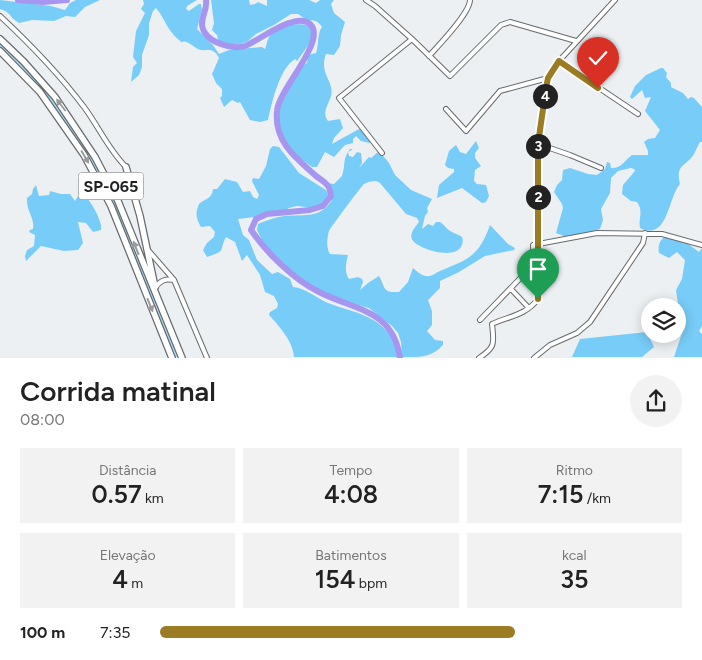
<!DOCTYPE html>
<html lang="pt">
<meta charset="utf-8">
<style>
:root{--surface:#fff;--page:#f2f2f2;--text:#222;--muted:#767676;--accent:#9c7b25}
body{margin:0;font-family:Figtree,sans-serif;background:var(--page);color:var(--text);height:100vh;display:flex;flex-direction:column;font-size:19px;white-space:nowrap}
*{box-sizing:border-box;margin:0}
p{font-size:16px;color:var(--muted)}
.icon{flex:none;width:28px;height:28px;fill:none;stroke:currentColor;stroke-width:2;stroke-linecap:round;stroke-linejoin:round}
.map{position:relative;height:358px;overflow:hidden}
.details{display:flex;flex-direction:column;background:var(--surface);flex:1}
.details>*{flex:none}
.fabs{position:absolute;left:641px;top:298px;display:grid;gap:10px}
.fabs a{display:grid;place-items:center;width:45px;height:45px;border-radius:50%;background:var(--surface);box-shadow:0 2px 12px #0003;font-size:25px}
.pin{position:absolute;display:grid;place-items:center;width:42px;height:42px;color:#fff;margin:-51px -21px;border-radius:50% 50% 50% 0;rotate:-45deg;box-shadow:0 0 5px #0007}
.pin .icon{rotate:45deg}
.km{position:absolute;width:25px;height:25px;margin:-12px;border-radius:50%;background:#222;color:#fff;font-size:14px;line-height:25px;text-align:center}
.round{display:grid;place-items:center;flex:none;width:52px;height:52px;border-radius:26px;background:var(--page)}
.headline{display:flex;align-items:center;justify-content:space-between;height:85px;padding:0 20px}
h1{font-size:28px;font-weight:600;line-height:38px}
.metrics{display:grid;grid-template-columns:repeat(3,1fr);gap:8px;height:85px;padding:5px 20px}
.metrics div{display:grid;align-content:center;border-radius:0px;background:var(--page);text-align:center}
.metrics b{font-size:25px;font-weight:600}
.metrics small{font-size:14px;font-weight:400}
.metrics p{font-size:14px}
ul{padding:0 20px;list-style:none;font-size:16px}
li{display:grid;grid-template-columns:80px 60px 1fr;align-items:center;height:38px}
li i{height:12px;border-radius:6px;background:var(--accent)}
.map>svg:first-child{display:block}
</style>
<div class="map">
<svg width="702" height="358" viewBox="0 0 702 358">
<rect width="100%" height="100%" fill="#ecf0f2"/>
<path fill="#a9defb" d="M0 42 23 64 57 103 93 158 122 214 129 238 179 357H175L125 239 85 153 64 120 42 92 0 48Z"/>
<path fill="#78ccf8" d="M0 0 51 6 65 10 70 3 76 0H100L85 7 75 17 66 16 54 21 32 20 19 23C10 18 11 12 0 9Z
M143 0H197L187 6 186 9 189 11 199 4H201L202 10 197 29 213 45 219 54 229 50 262 47 265 49C267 44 267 39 271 34 279 25 298 22 309 26 317 38 304 51 297 61L295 59C279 69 272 103 268 120L260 122 250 120 240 102 238 103 232 100 224 107 220 98 222 96V89L216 83 212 74 219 58C212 44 205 54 196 48 193 46 190 43 186 42 180 40 184 45 179 40 166 29 166 20 156 8L153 11 149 23V35L142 55V67L139 75 131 82 133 67 137 63 133 57 136 31 145 13 141 9 144 4Z
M211 0H249L250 5 255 4 258 2 267 6V0H309L316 3 320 0H334L331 4 334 13 345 22 341 35 340 46 334 55 326 54C318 76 337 81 330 99 327 107 322 113 328 121L340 119 343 128 334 138 332 144 359 129 361 130 371 141 369 143 361 141 356 136 353 139V143L345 145 334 157 325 152 317 167H312L292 152 283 139 276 122V115L283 92 297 67 307 63 308 55 316 53C319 45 317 33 322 27 319 22 313 19 308 21L298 14H291L274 25 256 34 248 41 241 44 231 45 221 43 218 40 217 35 212 30 214 23Z
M661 68H663L667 73 666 77 671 83V87L683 93 688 99 691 97 694 98 702 107V142H700C697 147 695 153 692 157 682 168 676 166 680 184 668 197 668 242 640 228 638 219 644 211 637 202L631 201 622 194 623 185 635 171 634 169 631 168 618 171 611 178 610 193 601 209 603 220 600 229 569 238 556 233 563 208 562 204 554 192 557 185 562 180 563 170 570 168 588 174 597 175 605 169 607 162 610 163 611 168C621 169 625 160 632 155H648V151L644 142 648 139 655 138 660 130 645 111 651 97 645 98 642 90 632 99 630 97 635 86 646 75Z
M476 141 479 148 475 153V158L481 166 475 170 474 181 477 184 486 185 489 196 486 202 482 203 462 188 437 198 439 185 454 172V169L448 168 445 165 449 151 456 145 460 152 466 154Z
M273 146 279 147 299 173 326 190 328 195 325 203 314 208 297 206 289 208 283 212H265L255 217 238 219 243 235 249 240 257 260 272 274 278 272 290 279 293 287C306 288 316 298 328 303 354 313 381 315 394 342 396 348 398 352 397 357H294C293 341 279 326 269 315L270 312 277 308 278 304 274 296 265 292 260 275 247 255 242 261 235 242 226 237C218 252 228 250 207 257L203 250 207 243 214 237 215 232 210 226 201 227C196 218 195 214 199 204 206 198 212 199 213 189H217L225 179 237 182 243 192 250 191 253 197 257 199 259 195 252 181 253 178 259 179 266 166 270 149Z
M350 149H353L348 152 349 156 353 157 357 152 361 153 362 163 359 168 369 157 371 158 379 151 389 163 395 175 411 190 432 199 427 208 428 212 425 216 422 229 428 224 433 226 436 222H440C445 225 447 230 452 232 455 234 460 235 462 237 463 239 463 242 462 245 457 258 433 252 424 248 408 241 408 235 419 222L417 218 406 214 380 183 376 181C372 181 367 182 364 184 360 188 331 227 329 231 327 238 326 248 330 254L348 255C346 263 344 272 349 279L358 277 362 279 363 282 360 290 368 283 379 276C386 288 382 293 399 292L408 282 413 268C417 271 420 275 426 276 432 277 435 273 440 271 469 259 479 256 490 225L508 244 515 248 514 250 485 256 459 272 440 281V288L428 300 432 311V325L427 331 435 340 443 341V345C431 358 420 357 402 357L401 342 398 333 392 326 369 308 333 298 303 282 270 258 264 250 263 242 257 230 258 224C267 220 276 217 285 216 305 214 320 219 332 200L331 191 327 183 334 184 342 176C346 164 342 160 350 149Z
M36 185 39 196 49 195 50 191 61 194H70L75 201 80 193 89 191 87 198C92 204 103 222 101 230L93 232 86 223 78 222 83 243 78 250 64 251 41 246 26 261 25 256 27 250 34 246 35 235 29 232 30 230 33 229C35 218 26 211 27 198L32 194 33 189Z
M669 236 684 241 699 252 702 248V326L699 331 702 334V357H674L682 333 678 324 679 311 676 290 682 279 685 260 677 252 669 258 659 253C658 246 659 242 664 237Z
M647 332 654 347 642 357H572L580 339Z"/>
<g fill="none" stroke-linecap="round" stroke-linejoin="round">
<path stroke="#a696ef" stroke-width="6" d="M18 0 43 2 67 0
M206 0C208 10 199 19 203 29 205 35 210 39 216 42 225 46 235 49 245 46 260 40 296 11 310 24 328 40 278 90 277 111 274 142 296 158 316 176 320 179 325 182 328 186 330 188 330 193 331 196L323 206 310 210 267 214 256 219 251 230C267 253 293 279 319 292 354 310 393 309 400 358"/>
<defs>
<path id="minor" d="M366 0 375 6 412 39 450 76 501 25 510 22 576 41
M0 16C30 44 59 74 84 107 99 127 108 149 126 167
M429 56C439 45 470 13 470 0
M559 61 638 114
M446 109 466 131 500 91 548 78
M538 144 570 155 601 168
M382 153 339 98 412 39
M148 250 174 280 207 358
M155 288C160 281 165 278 174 280
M511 289 527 306
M480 320 534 264 533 245 597 233 662 234 702 245
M479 358C496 347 494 343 492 324 510 316 526 315 538 299V144L546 88 548 78 559 61 615 0
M534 358 550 345 577 333 590 322 637 252 643 243 645 233"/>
<path id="highway" d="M0 39 24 62 55 97 95 157 118 201 182 358
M0 51 40 92 84 155 111 206 172 358
M126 167 140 216 155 287"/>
</defs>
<use href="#minor" stroke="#676b6d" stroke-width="6"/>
<use href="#highway" stroke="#676b6d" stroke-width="8"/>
<use href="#minor" stroke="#fff" stroke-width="4"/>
<use href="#highway" stroke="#fff" stroke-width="5.5"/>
</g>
<defs><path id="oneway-solid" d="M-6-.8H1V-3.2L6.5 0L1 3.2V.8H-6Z" transform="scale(1.25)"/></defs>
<g fill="#9a9b9b">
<use href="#oneway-solid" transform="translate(61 105) rotate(-127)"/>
<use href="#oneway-solid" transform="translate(85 157) rotate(60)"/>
<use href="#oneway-solid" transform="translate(136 248) rotate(-112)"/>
<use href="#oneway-solid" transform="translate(150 305) rotate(68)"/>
</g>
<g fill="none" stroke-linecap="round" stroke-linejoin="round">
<defs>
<path id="route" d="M538 299V144L546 88 548 78 559 61 598 88"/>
</defs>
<use href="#route" stroke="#fff" stroke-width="10"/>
<use href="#route" stroke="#9c7b25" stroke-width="6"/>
</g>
<g text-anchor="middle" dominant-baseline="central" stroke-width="5" stroke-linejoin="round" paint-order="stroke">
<rect fill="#fff" stroke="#626364" stroke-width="1" x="78.5" y="172.5" width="65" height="27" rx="4"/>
<g font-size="16" font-weight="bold" fill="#1f2021">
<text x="111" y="186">SP-065</text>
</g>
</g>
</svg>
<div class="fabs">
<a><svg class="icon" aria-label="layers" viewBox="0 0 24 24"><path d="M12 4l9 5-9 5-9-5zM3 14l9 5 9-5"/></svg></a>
</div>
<div class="pin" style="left:538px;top:299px;background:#1e9e55"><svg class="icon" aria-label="arrive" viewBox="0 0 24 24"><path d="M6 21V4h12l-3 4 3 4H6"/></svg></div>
<div class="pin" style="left:598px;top:88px;background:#d93025"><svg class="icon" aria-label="check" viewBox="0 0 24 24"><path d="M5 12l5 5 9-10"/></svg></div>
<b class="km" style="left:538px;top:197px">2</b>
<b class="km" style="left:538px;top:146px">3</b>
<b class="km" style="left:545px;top:96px">4</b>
</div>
<section class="details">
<div class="headline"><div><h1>Corrida matinal</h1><p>08:00</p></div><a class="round"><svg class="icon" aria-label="share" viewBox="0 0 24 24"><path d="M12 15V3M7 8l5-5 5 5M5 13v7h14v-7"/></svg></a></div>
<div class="metrics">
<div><p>Distância</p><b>0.57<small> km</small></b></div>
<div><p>Tempo</p><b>4:08</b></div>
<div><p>Ritmo</p><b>7:15<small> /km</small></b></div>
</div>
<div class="metrics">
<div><p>Elevação</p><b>4<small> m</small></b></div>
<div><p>Batimentos</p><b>154<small> bpm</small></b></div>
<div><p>kcal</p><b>35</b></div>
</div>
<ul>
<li><b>100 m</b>7:35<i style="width:68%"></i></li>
</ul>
</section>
